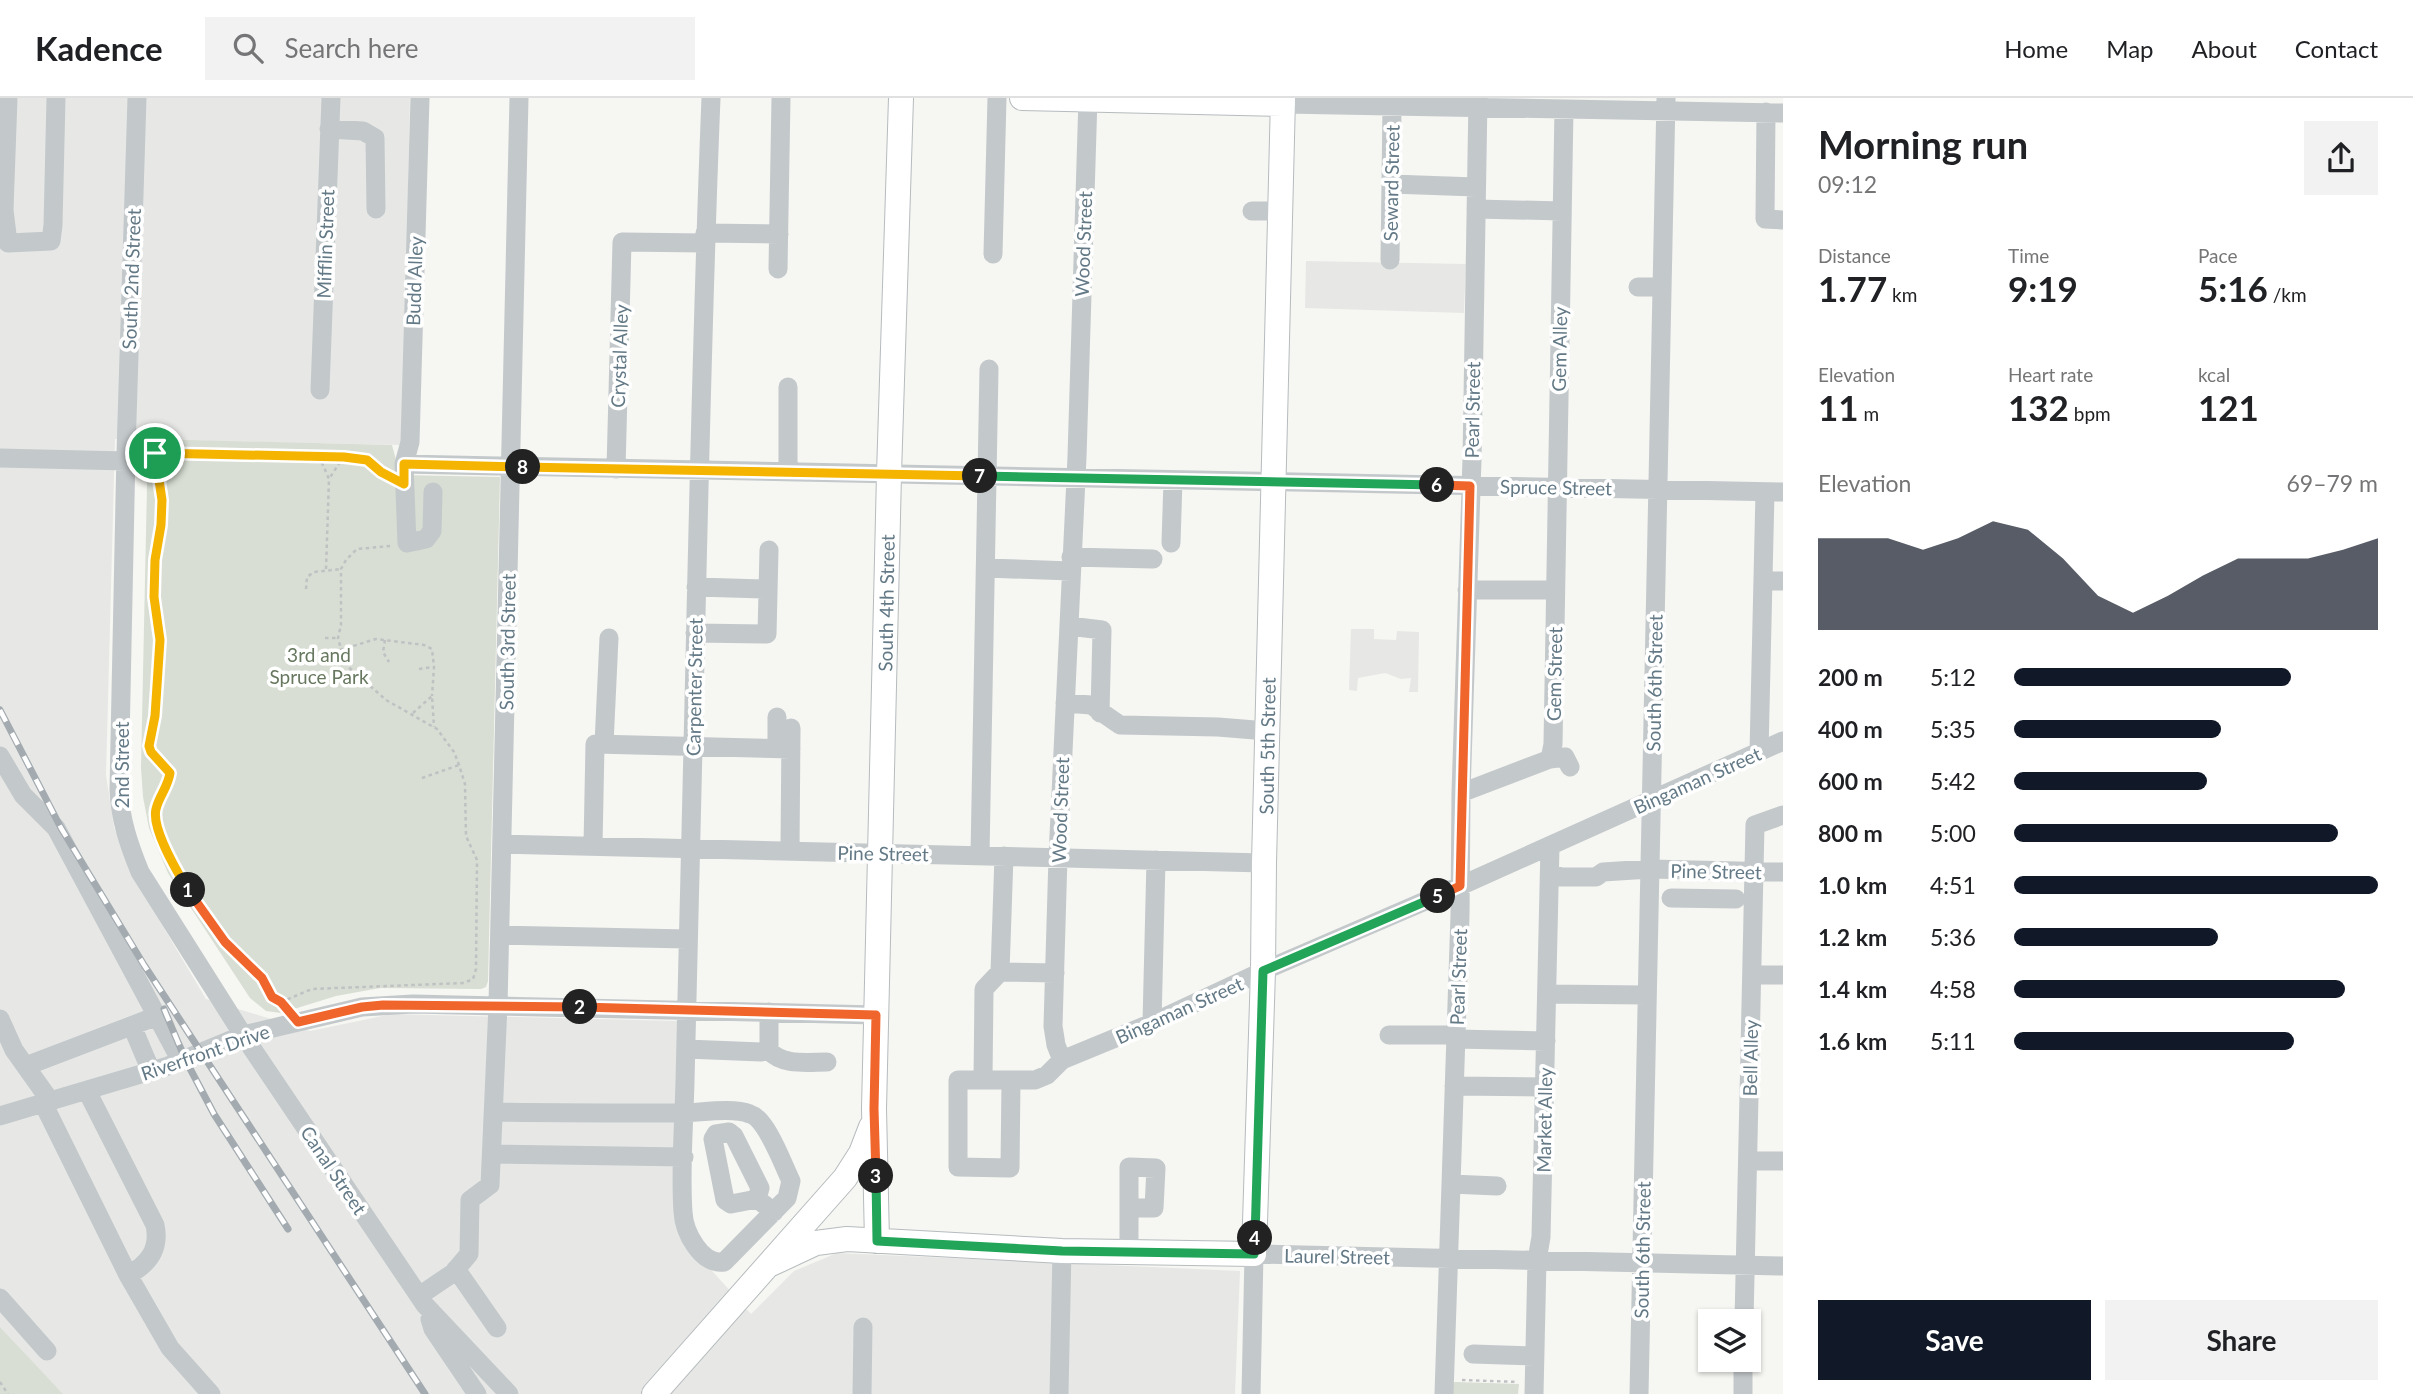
<!DOCTYPE html>
<meta charset="utf-8">
<style>
:root{--surface:#fff;--page:#f2f2f2;--text:#202124;--muted:#757577;--line:#e0e0e0;--accent:#111827}
body{margin:0;font-family:Lato,sans-serif;background:var(--page);color:var(--text);height:100vh;display:flex;flex-direction:column;font-size:26px;white-space:nowrap}
*{box-sizing:border-box;margin:0}
p{font-size:23px;color:var(--muted)}
.icon{flex:none;width:38px;height:38px;fill:none;stroke:currentColor;stroke-width:2;stroke-linecap:round;stroke-linejoin:round}
.map{position:relative;flex:1;overflow:hidden}
.drawer{display:flex;flex-direction:column;background:var(--surface);width:630px}
.drawer>*{flex:none}
.buttons{position:absolute;left:1698px;top:1211px;display:grid;gap:14px}
.buttons a{display:grid;place-items:center;width:63px;height:63px;border-radius:0px;background:var(--surface);box-shadow:0 2px 5px #0004;font-size:35px}
.pin{position:absolute;display:grid;place-items:center;width:60px;height:60px;color:#fff;margin:-30px;border:4px solid #fff;border-radius:50%;box-shadow:0 2px 7px #0007}
.km{position:absolute;width:35px;height:35px;margin:-18px;border-radius:50%;background:#222;color:#fff;font-size:19px;line-height:35px;text-align:center}
.round{display:grid;place-items:center;flex:none;width:74px;height:74px;border-radius:0px;background:var(--page)}
.head{display:flex;align-items:center;justify-content:space-between;height:119px;padding:0 35px}
h1{font-size:38px;font-weight:700;line-height:52px}
.figures{display:grid;grid-template-columns:repeat(3,1fr);gap:10px;height:119px;padding:7px 35px}
.figures div{display:grid;align-content:center}
.figures b{font-size:35px;font-weight:700}
.figures small{font-size:19px;font-weight:400}
.figures p{font-size:19px}
.chart{height:196px;padding:14px 35px}
.chart p{display:flex;justify-content:space-between}
.chart svg{width:100%;height:126px;margin-top:7px;fill:var(--accent);opacity:.7}
.button{display:flex;gap:14px;margin-top:auto;padding:14px 35px}
.button a{flex:1;height:80px;border-radius:0px;background:var(--accent);color:#fff;font-size:28px;font-weight:700;line-height:80px;text-align:center}
.button a+a{background:var(--page);color:var(--text)}
ul{padding:0 35px;list-style:none;font-size:23px}
li{display:grid;grid-template-columns:112px 84px 1fr;align-items:center;height:52px}
li i{height:18px;border-radius:9px;background:var(--accent)}
header{display:flex;align-items:center;gap:42px;box-sizing:border-box;height:98px;padding:0 35px;background:var(--surface);border-bottom:2px solid var(--line)}
header strong{font-size:33px}
nav{display:flex;gap:38px;margin-inline-start:auto;font-size:24px}
.search{width:490px;height:63px;background:var(--page);display:flex;align-items:center;gap:18px;box-sizing:border-box;padding:0 24px;border-radius:0px;color:var(--muted);font-size:26px}
main{display:flex;flex:1;min-height:0}
.map>svg:first-child{display:block}
</style>
<header>
<strong>Kadence</strong>
<div class="search"><svg class="icon" aria-label="search" viewBox="0 0 24 24"><circle cx="10" cy="10" r="6"/><path d="M15 15l6 6"/></svg>Search here</div>
<nav><a>Home</a><a>Map</a><a>About</a><a>Contact</a></nav>
</header>
<main>
<div class="map">
<svg width="1783" height="1296" viewBox="0 0 1783 1296">
<rect width="100%" height="100%" fill="#f6f6f2"/>
<path fill="#e7e8e6" d="M0 0H410L403 347 115 341 106 677 114 729 133 778 206 901 310 933 392 916 677 923V1134L751 1216 794 1173 837 1155 1240 1173 1235 1296H63L39 1272 0 1229Z
M1306 163 1466 166 1464 215 1305 210Z
M1351 531H1374V541L1396 542 1397 533 1419 534 1418 594H1409L1411 580 1401 581 1385 575 1358 580 1357 593 1349 592Z"/>
<path fill="#d8ded3" d="M148 341 392 347 400 377 500 379 488 883 486 889 481 891 380 890 336 898 281 915 266 913 250 900 168 775 149 730 143 699 141 670Z
M0 1229 63 1296H0Z
M1455 1284 1519 1286 1518 1296H1453V1285Z"/>
<g fill="none" stroke-linecap="round" stroke-linejoin="round">
<defs>
<path id="major" d="M1022 0 1283 6
M877 1143 874 1011 889 376 901 0
M771 1166 816 1145 847 1141 1062 1153 1254 1156 1263 873 1264 765 1283 0
M654 1296 845 1080 861 1055 871 1029"/>
</defs>
<use href="#major" stroke="#b6bbbe" stroke-width="26"/>
<path stroke="#bfc1c3" stroke-width="2.5" stroke-dasharray="3.5 3.5" stroke-linecap="butt" d="M143 355 344 358 367 362 386 377
M155 355 162 402 161 427 155 462 154 499 160 543 155 618 149 648 151 655 170 675 168 685 156 712V723L173 767 192 798 225 843 262 880 273 899 287 911
M319 358 329 381 344 358
M326 471 329 381
M306 491 307 479 314 474 341 471
M325 540H338
M385 542 383 554 389 564
M340 552 376 541 424 547 432 551 434 569 432 598
M419 571 434 569
M413 615 432 598 434 629
M422 680 459 667
M281 904 312 891 464 885 473 881 476 871 477 762 466 738 465 686 459 667 454 654 437 631 386 602 345 566 338 540 341 527V471L346 462 357 451 390 448
M1462 1282 1518 1284
M0 1284 8 1296"/>
<path stroke="#c3c8cb" stroke-width="19" d="M8 0 4 112 8 145 51 143 53 127 56 0
M137 0 126 354 119 692C120 721 129 747 140 774L243 937 425 1207 509 1296
M420 0 410 344 404 366 407 445 426 441 432 433 433 394
M1283 6 1783 15
M1766 14 1765 121 1783 122
M329 31 363 33 375 40 376 111
M1391 86 1476 89
M1476 111 1562 113
M1252 113H1280
M705 135 779 136
M993 156 997 0
M1390 162 1392 8
M778 171 781 0
M1638 189H1662
M788 289V374
M320 292 331 0
M0 360 126 363
M404 366 1783 394
M616 371 622 144 705 145
M1171 445 1173 382
M1071 459 1153 461
M986 470 1071 473
M1763 483H1783
M696 489 768 491
M1467 492H1555
M1069 528 1102 532 1100 615
M695 535 767 536 769 452
M1065 605 1091 607 1120 627 1218 629 1267 633
M604 646 609 540
M777 651V619
M1759 654 1765 394
M0 658 23 697 56 730 181 963
M1550 661 1553 646 1564 11
M1461 695 1550 661 1565 659 1570 669
M502 746 1264 765
M593 748 595 646 791 651
M790 753 791 630
M980 757 989 271
M1550 775 1561 779H1596L1603 774 1650 771 1783 774
M1671 800 1736 801
M500 837 688 841
M1000 874 1004 758
M1000 874 1055 875
M1752 877H1783
M1547 896 1647 897
M769 914V952C781 968 808 964 827 964
M0 921 14 952 51 1004
M1152 925 1156 762
M132 928 151 973
M1389 937H1456
M1455 941 1546 943
M686 951 761 954 769 952
M1062 962 1056 947 1053 928 1058 759 1077 359 1088 0
M26 968 157 918
M983 982 984 891 1000 874
M1011 982 1010 1070 958 1069V982H1035L1047 977 1062 962 1152 925 1263 873 1460 788 1783 643
M1454 988 1544 989
M44 1007 128 1177C149 1166 160 1151 155 1127L87 993
M494 1014C556 1015 618 1015 680 1015 700 1015 731 1009 750 1016 767 1021 783 1067 791 1083L787 1100 724 1164C701 1167 684 1134 683 1114 680 1071 684 1026 685 983 687 900 689 816 691 733 697 489 701 244 711 0
M0 1018 168 968 243 937 362 909 413 906 876 917
M492 1056 684 1059
M1748 1063H1783
M1451 1086 1497 1088
M757 1101 760 1090 734 1038 729 1034 716 1036 713 1041 725 1102 731 1106 757 1101 774 1114
M1129 1110H1154L1156 1070 1129 1069V1154
M456 1171 497 1230
M128 1177 170 1250 211 1296
M419 1198 453 1175 469 1156 470 1102 490 1087 498 907 519 0
M0 1200 47 1253
M430 1221 433 1231 477 1296
M1744 1223 1755 727 1783 717
M1473 1256 1535 1258
M862 1296 863 1229
M1059 1296 1062 1153
M1251 1296 1254 1156 1783 1168
M1444 1296 1460 817 1461 695 1472 361 1478 0
M1534 1296 1537 1162 1541 1139 1550 748
M1639 1296 1666 0
M1743 1296V1262"/>
<use href="#major" stroke="#fff" stroke-width="24"/>
<defs>
<path id="rail" d="M0 612 61 730 144 867 425 1296
M164 911 185 961 214 1016 288 1131"/>
</defs>
<use href="#rail" stroke="#a3abb0" stroke-width="7"/>
<use href="#rail" stroke="#fff" stroke-width="4.5" stroke-dasharray="13" stroke-linecap="butt"/>
</g>
<g fill="none" stroke-linecap="round" stroke-linejoin="round">
<defs>
<path id="split-1" d="M155 355 162 402 161 427 155 462 154 499 160 542 155 618 149 648 151 654 170 675C168 689 159 698 156 711 151 731 178 775 188 792"/>
<path id="split-2" d="M188 792 225 844 262 880 272 899 281 904 298 924 362 909 383 907 580 909"/>
<path id="split-3" d="M580 909 876 917 874 1011 876 1078"/>
<path id="split-4" d="M876 1078 877 1143 1062 1153 1254 1156 1255 1140"/>
<path id="split-5" d="M1255 1140 1263 873 1438 798"/>
<path id="split-6" d="M1437 387 1470 388 1460 788 1438 798"/>
<path id="split-7" d="M980 378 1437 387"/>
<path id="split-8" d="M523 369 980 378"/>
<path id="split-9" d="M155 355 344 359 367 362 381 374 404 386V366L523 369"/>
</defs>
<use href="#split-1" stroke="#fff" stroke-width="14"/>
<use href="#split-2" stroke="#fff" stroke-width="14"/>
<use href="#split-3" stroke="#fff" stroke-width="14"/>
<use href="#split-4" stroke="#fff" stroke-width="14"/>
<use href="#split-5" stroke="#fff" stroke-width="14"/>
<use href="#split-6" stroke="#fff" stroke-width="14"/>
<use href="#split-7" stroke="#fff" stroke-width="14"/>
<use href="#split-8" stroke="#fff" stroke-width="14"/>
<use href="#split-9" stroke="#fff" stroke-width="14"/>
<use href="#split-1" stroke="#f5b400" stroke-width="9"/>
<use href="#split-2" stroke="#f0652b" stroke-width="9"/>
<use href="#split-3" stroke="#f0652b" stroke-width="9"/>
<use href="#split-4" stroke="#22a559" stroke-width="9"/>
<use href="#split-5" stroke="#22a559" stroke-width="9"/>
<use href="#split-6" stroke="#f0652b" stroke-width="9"/>
<use href="#split-7" stroke="#22a559" stroke-width="9"/>
<use href="#split-8" stroke="#f5b400" stroke-width="9"/>
<use href="#split-9" stroke="#f5b400" stroke-width="9"/>
</g>
<g text-anchor="middle" dominant-baseline="central" stroke-width="7" stroke-linejoin="round" paint-order="stroke">
<g font-size="19" fill="#637986" stroke="#fff">
<text transform="translate(1391 85) rotate(-89)">Seward Street</text>
<text transform="translate(325 146) rotate(-88)">Mifflin Street</text>
<text transform="translate(1083 146) rotate(-88)">Wood Street</text>
<text transform="translate(131 181) rotate(-88)">South 2nd Street</text>
<text transform="translate(414 183) rotate(-88)">Budd Alley</text>
<text transform="translate(1559 251) rotate(-89)">Gem Alley</text>
<text transform="translate(619 258) rotate(-88)">Crystal Alley</text>
<text transform="translate(1472 312) rotate(-89)">Pearl Street</text>
<text transform="translate(1556 389) rotate(1)">Spruce Street</text>
<text transform="translate(886 505) rotate(-89)">South 4th Street</text>
<text transform="translate(507 544) rotate(-89)">South 3rd Street</text>
<text transform="translate(1554 576) rotate(-89)">Gem Street</text>
<text transform="translate(1654 585) rotate(-89)">South 6th Street</text>
<text transform="translate(694 589) rotate(-89)">Carpenter Street</text>
<text transform="translate(1267 648) rotate(-89)">South 5th Street</text>
<text transform="translate(121 667) rotate(-90)">2nd Street</text>
<text transform="translate(1697 682) rotate(-24)">Bingaman Street</text>
<text transform="translate(1060 712) rotate(-88)">Wood Street</text>
<text transform="translate(883 755) rotate(1)">Pine Street</text>
<text transform="translate(1716 773) rotate(1)">Pine Street</text>
<text transform="translate(1458 879) rotate(-88)">Pearl Street</text>
<text transform="translate(1179 912) rotate(-24)">Bingaman Street</text>
<text transform="translate(205 954) rotate(-19)">Riverfront Drive</text>
<text transform="translate(1750 960) rotate(-89)">Bell Alley</text>
<text transform="translate(1544 1022) rotate(-89)">Market Alley</text>
<text transform="translate(334 1072) rotate(56)">Canal Street</text>
<text transform="translate(1642 1152) rotate(-89)">South 6th Street</text>
<text transform="translate(1337 1158) rotate(1)">Laurel Street</text>
</g>
<g font-size="19" fill="#66775e" stroke="#fff">
<text x="319" y="556">3rd and<tspan x="319" dy="22">Spruce Park</tspan></text>
</g>
</g>
</svg>
<div class="buttons">
<a><svg class="icon" aria-label="layers" viewBox="0 0 24 24"><path d="M12 4l9 5-9 5-9-5zM3 14l9 5 9-5"/></svg></a>
</div>
<div class="pin" style="left:155px;top:355px;background:#1e9e55"><svg class="icon" aria-label="arrive" viewBox="0 0 24 24"><path d="M6 21V4h12l-3 4 3 4H6"/></svg></div>
<b class="km" style="left:188px;top:792px">1</b>
<b class="km" style="left:580px;top:909px">2</b>
<b class="km" style="left:876px;top:1078px">3</b>
<b class="km" style="left:1255px;top:1140px">4</b>
<b class="km" style="left:1438px;top:798px">5</b>
<b class="km" style="left:1437px;top:387px">6</b>
<b class="km" style="left:980px;top:378px">7</b>
<b class="km" style="left:523px;top:369px">8</b>
</div>
<section class="drawer">
<div class="head"><div><h1>Morning run</h1><p>09:12</p></div><a class="round"><svg class="icon" aria-label="share" viewBox="0 0 24 24"><path d="M12 15V3M7 8l5-5 5 5M5 13v7h14v-7"/></svg></a></div>
<div class="figures">
<div><p>Distance</p><b>1.77<small> km</small></b></div>
<div><p>Time</p><b>9:19</b></div>
<div><p>Pace</p><b>5:16<small> /km</small></b></div>
</div>
<div class="figures">
<div><p>Elevation</p><b>11<small> m</small></b></div>
<div><p>Heart rate</p><b>132<small> bpm</small></b></div>
<div><p>kcal</p><b>121</b></div>
</div>
<div class="chart"><p><span>Elevation</span>69–79 m</p>
<svg viewBox="0 0 160 44" preserveAspectRatio="none"><path d="M0 44V12L10 12L20 12L30 16L40 12L50 6L60 9L70 19L80 32L90 38L100 32L110 25L120 19L130 19L140 19L150 16L160 12V44z"/></svg>
</div>
<ul>
<li><b>200 m</b>5:12<i style="width:76%"></i></li>
<li><b>400 m</b>5:35<i style="width:57%"></i></li>
<li><b>600 m</b>5:42<i style="width:53%"></i></li>
<li><b>800 m</b>5:00<i style="width:89%"></i></li>
<li><b>1.0 km</b>4:51<i style="width:100%"></i></li>
<li><b>1.2 km</b>5:36<i style="width:56%"></i></li>
<li><b>1.4 km</b>4:58<i style="width:91%"></i></li>
<li><b>1.6 km</b>5:11<i style="width:77%"></i></li>
</ul>
<div class="button"><a>Save</a><a>Share</a></div>
</section>
</main>
